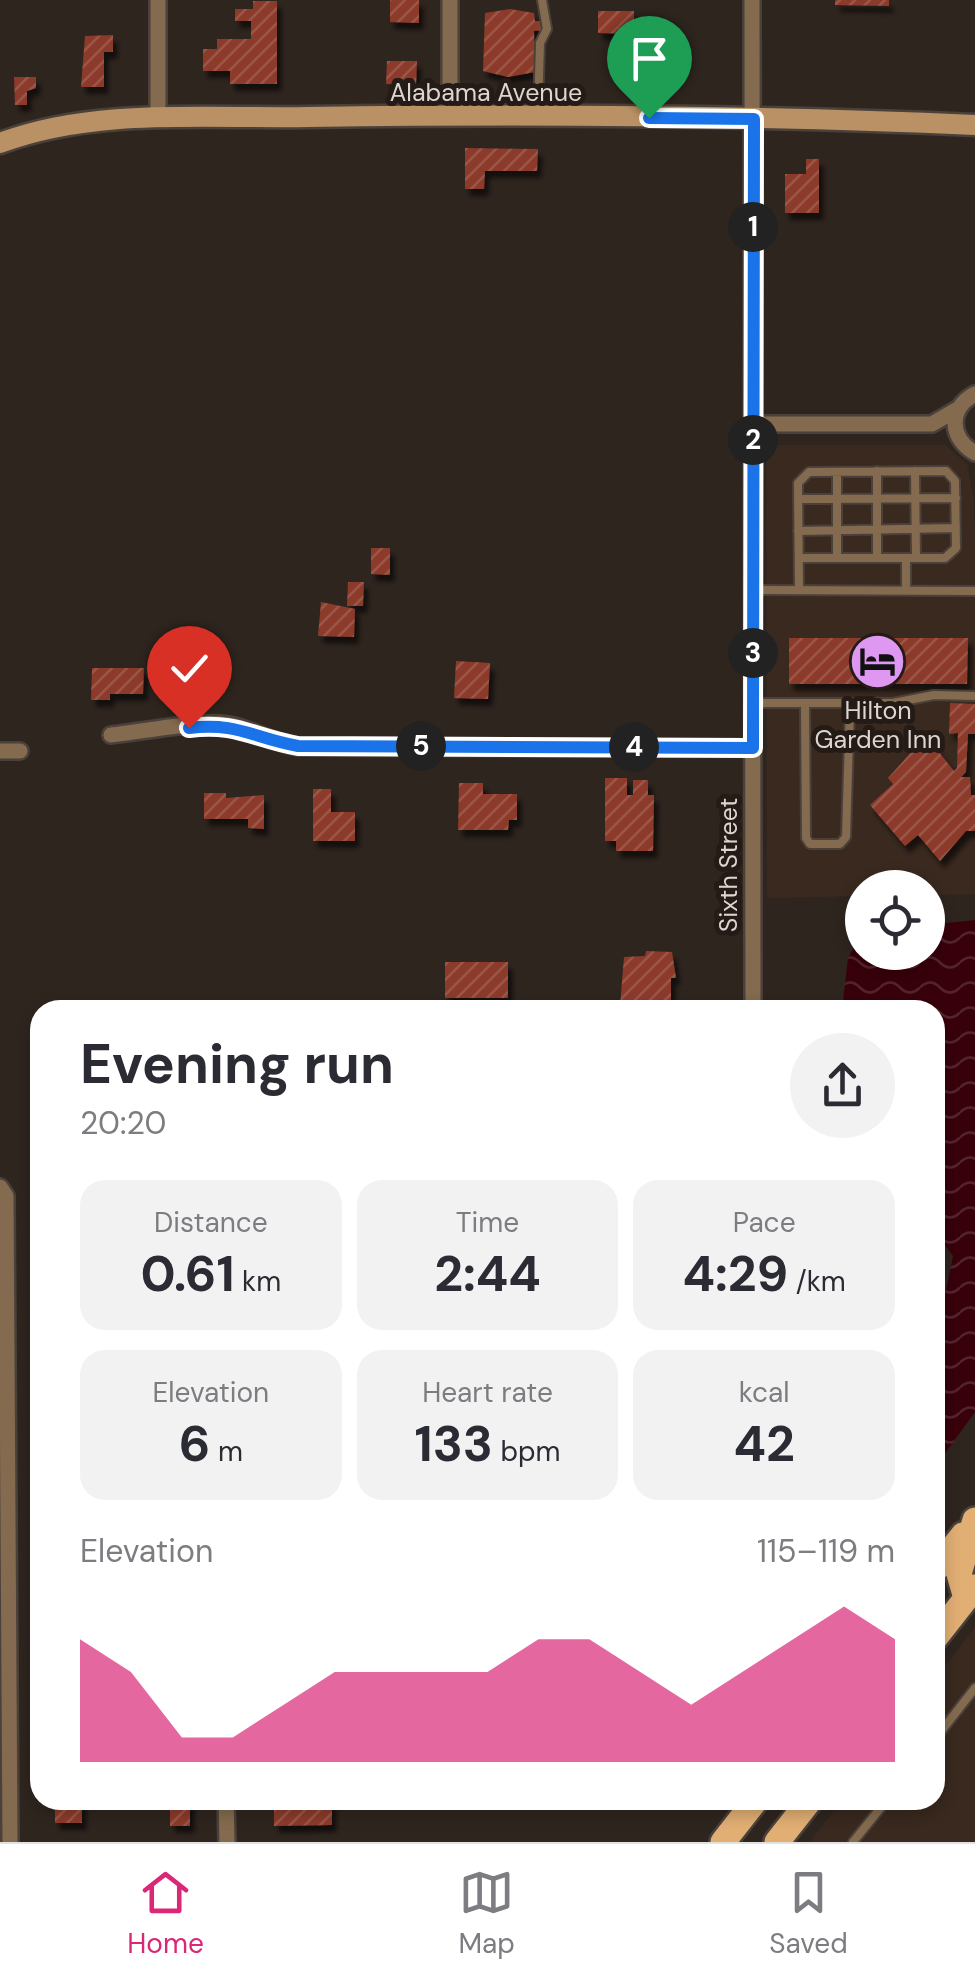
<!DOCTYPE html>
<meta charset="utf-8">
<style>
:root{--surface:#fff;--page:#f2f2f3;--text:#2b2b33;--muted:#7c7c81;--line:#e1e1e2;--accent:#db2777}
body{margin:0;font-family:"DM Sans",sans-serif;background:var(--page);color:var(--text);height:100vh;display:flex;flex-direction:column;font-size:38px;white-space:nowrap}
*{box-sizing:border-box;margin:0}
p{font-size:32px;color:var(--muted)}
.icon{flex:none;width:55px;height:55px;fill:none;stroke:currentColor;stroke-width:2;stroke-linecap:round;stroke-linejoin:round}
.map{position:relative;flex:1;overflow:hidden}
.details{position:absolute;left:30px;top:1000px;width:915px;height:810px;display:flex;flex-direction:column;background:var(--surface);border-radius:30px;box-shadow:0 5px 15px #0003}
.details>*{flex:none}
.controls{position:absolute;left:845px;top:870px;display:grid;gap:20px}
.controls a{display:grid;place-items:center;width:100px;height:100px;border-radius:50%;background:var(--surface);box-shadow:0 5px 15px #0003;font-size:50px}
.pin{position:absolute;display:grid;place-items:center;width:85px;height:85px;color:#fff;margin:-102px -42px;border-radius:50% 50% 50% 0;rotate:-45deg;box-shadow:0 0 10px #0007}
.pin .icon{rotate:45deg}
.km{position:absolute;width:50px;height:50px;margin:-25px;border-radius:50%;background:#222;color:#fff;font-size:28px;line-height:50px;text-align:center}
.round{display:grid;place-items:center;flex:none;width:105px;height:105px;border-radius:52px;background:var(--page)}
.overview{display:flex;align-items:center;justify-content:space-between;height:170px;padding:0 50px}
h1{font-size:55px;font-weight:700;line-height:75px}
.figures{display:grid;grid-template-columns:repeat(3,1fr);gap:15px;height:170px;padding:10px 50px}
.figures div{display:grid;align-content:center;border-radius:25px;background:var(--page);text-align:center}
.figures b{font-size:50px;font-weight:700}
.figures small{font-size:28px;font-weight:400}
.figures p{font-size:28px}
.chart{height:280px;padding:20px 50px}
.chart p{display:flex;justify-content:space-between}
.chart svg{width:100%;height:180px;margin-top:10px;fill:var(--accent);opacity:.7}
.dock{display:flex;justify-content:space-around;align-items:center;height:140px;border-top:2px solid var(--line);background:var(--surface);font-size:28px;color:var(--muted)}
.dock a{display:grid;justify-items:center;gap:5px}
.dock .current{color:var(--accent)}
.map>svg:first-child{display:block}
</style>
<div class="map">
<svg width="975" height="1842" viewBox="0 0 975 1842">
<defs>
<pattern id="water-waves" width="16" height="10" patternUnits="userSpaceOnUse" patternTransform="scale(2.5)"><rect width="16" height="10" fill="#38000b"/><path d="M0 5q4-4 8 0t8 0" fill="none" stroke="#54242e"/></pattern>
<pattern id="building-hatch" width="6" height="6" patternUnits="userSpaceOnUse" patternTransform="scale(2.5)"><rect width="6" height="6" fill="#8c3b2b"/><path d="M-1 1l2-2M0 6l6-6M5 7l2-2" fill="none" stroke="#9c5649"/></pattern>
<filter id="shadow"><feDropShadow dx="4.5" dy="7" stdDeviation="2.5" flood-color="#0009"/></filter>
</defs>
<rect width="100%" height="100%" fill="#2f251f"/>
<path fill="#39291f" d="M766 445H945L967 464 974 499 975 553V894L928 895V888H862V896L767 898Z
M975 1627V1842H810L842 1800H935V1679Z"/>
<path fill="url(#water-waves)" d="M975 920V1412L935 1467V1317L942 1310 953 1256 935 1232V1010H842L848 958 862 933V952H928V925Z"/>
<path fill="url(#building-hatch)" filter="url(#shadow)" d="M390 0H419V23L390 22Z
M835 0H889V6L835 5Z
M253 1H277V84H230V71H203V49H217V39H251V21H235V9H253Z
M510 9 534 13 535 21H544V30L534 31 535 72 508 77 483 71 485 13Z
M598 11H634V34L598 33Z
M113 35V52H104V87H81L85 36Z
M387 61H417L416 85 386 84Z
M14 77H36V88L27 91V105H15Z
M465 148 538 149 537 171H485L484 189H465Z
M806 159H819V213H785V174H806Z
M371 548H390V575L371 574Z
M348 582H364L363 606H347Z
M321 602 355 609 354 637 318 636Z
M789 638H968L967 684H789Z
M456 661 490 663 488 699 454 698Z
M92 668H144L143 694H110V700H91Z
M950 703 975 704V734H968L966 772 961 777H970L971 795H975V831H966L940 861 918 835 905 846 870 805 893 784 888 778 926 736 954 771 957 768 958 733 949 734Z
M605 778H627V795H633V780H648V795H654L653 851H616V841H605Z
M459 783H483V794H517V820H509L508 830H458Z
M313 789H331V812H355V841H313Z
M204 793H226V798L264 795V829L248 828V819H204Z
M646 951 672 952 676 978H671V1002H662L663 1008H646L644 1004V1009L625 1010 620 1006 624 957 645 956Z
M445 962H508V998H445Z
M55 1800H82V1823H55Z
M170 1800H190V1826H170Z
M274 1800 332 1802V1825L274 1826Z"/>
<g fill="none" stroke-linecap="round" stroke-linejoin="round">
<defs>
<path id="lane" d="M538 111 540 43 547 29 542 0
M877 471V558
M915 471 916 558
M837 472V558
M798 499 956 498
M798 531 956 528
M799 558H906
M755 590 975 591
M799 590 798 483 809 472 946 471 955 481 956 548 945 558H906V590
M753 703H893L934 695 975 696
M805 703 806 838 810 844H840L846 837 850 704
M935 1739 975 1688
M853 1842 887 1800"/>
<path id="street" d="M158 0V119
M752 0 753 1010
M450 115V0
M975 394C948 408 949 438 975 453
M753 424H932L956 410
M111 735C144 732 209 717 238 727 259 734 275 742 298 747L753 748
M0 751H20
M0 1187 6 1196 10 1842
M226 1800 227 1842"/>
<path id="secondary" d="M0 143C95 107 207 119 308 117 530 114 753 115 975 125"/>
<path id="primary" d="M975 1520 959 1574 966 1598 975 1592
M935 1570 963 1535
M935 1638 975 1587
M723 1842 756 1800
M777 1842 810 1800"/>
</defs>
<use href="#lane" stroke="#4b413b" stroke-width="12"/>
<use href="#street" stroke="#4b413b" stroke-width="20"/>
<use href="#secondary" stroke="#4b413b" stroke-width="25"/>
<use href="#primary" stroke="#4b413b" stroke-width="30"/>
<use href="#lane" stroke="#846b4f" stroke-width="8"/>
<use href="#street" stroke="#846b4f" stroke-width="15"/>
<use href="#secondary" stroke="#b99164" stroke-width="20"/>
<use href="#primary" stroke="#e1ae73" stroke-width="25"/>
</g>
<g fill="none" stroke-linecap="round" stroke-linejoin="round">
<defs>
<path id="route" d="M189 728C237 722 253 738 298 746L753 748 754 119 649 118"/>
</defs>
<use href="#route" stroke="#fff" stroke-width="20"/>
<use href="#route" stroke="#1a73e8" stroke-width="12"/>
</g>
<defs>
<symbol id="hotel-disc" viewBox="-11 -11 22 22"><circle r="9.5" fill="#df98f1" stroke="#251b16"/><path d="M-6-4.5h1.5V1H6V5H4.5V3h-9V5H-6ZM-4 0a1.8 1.8 0 1 1 3.6 0ZM.5 0V-2.5h3Q6-2.5 6 0Z" fill="#111"/></symbol>
</defs>
<g fill-rule="evenodd">
<use href="#hotel-disc" x="846" y="630" width="63" height="63"/>
</g>
<g text-anchor="middle" dominant-baseline="central" stroke-width="10" stroke-linejoin="round" paint-order="stroke">
<g font-size="25" fill="#dcd5d1" stroke="#251b16">
<text x="486" y="92">Alabama Avenue</text>
<text transform="translate(728 865) rotate(-90)">Sixth Street</text>
</g>
<g font-size="25" fill="#dcd5d1" stroke="#251b16">
<text x="878" y="710">Hilton<tspan x="878" dy="29">Garden Inn</tspan></text>
</g>
</g>
</svg>
<div class="controls">
<a><svg class="icon" aria-label="locate" viewBox="0 0 24 24"><circle cx="12" cy="12" r="6"/><path d="M12 2v4M12 18v4M2 12h4M18 12h4"/></svg></a>
</div>
<div class="pin" style="left:649px;top:118px;background:#1e9e55"><svg class="icon" aria-label="arrive" viewBox="0 0 24 24"><path d="M6 21V4h12l-3 4 3 4H6"/></svg></div>
<div class="pin" style="left:189px;top:728px;background:#d93025"><svg class="icon" aria-label="check" viewBox="0 0 24 24"><path d="M5 12l5 5 9-10"/></svg></div>
<b class="km" style="left:753px;top:227px">1</b>
<b class="km" style="left:753px;top:440px">2</b>
<b class="km" style="left:753px;top:653px">3</b>
<b class="km" style="left:634px;top:747px">4</b>
<b class="km" style="left:421px;top:746px">5</b>
<section class="details">
<div class="overview"><div><h1>Evening run</h1><p>20:20</p></div><a class="round"><svg class="icon" aria-label="share" viewBox="0 0 24 24"><path d="M12 15V3M7 8l5-5 5 5M5 13v7h14v-7"/></svg></a></div>
<div class="figures">
<div><p>Distance</p><b>0.61<small> km</small></b></div>
<div><p>Time</p><b>2:44</b></div>
<div><p>Pace</p><b>4:29<small> /km</small></b></div>
</div>
<div class="figures">
<div><p>Elevation</p><b>6<small> m</small></b></div>
<div><p>Heart rate</p><b>133<small> bpm</small></b></div>
<div><p>kcal</p><b>42</b></div>
</div>
<div class="chart"><p><span>Elevation</span>115–119 m</p>
<svg viewBox="0 0 160 44" preserveAspectRatio="none"><path d="M0 44V14L10 22L20 38L30 38L40 30L50 22L60 22L70 22L80 22L90 14L100 14L110 22L120 30L130 22L140 14L150 6L160 14V44z"/></svg>
</div>
</section>
</div>
<nav class="dock">
<a class="current"><svg class="icon" aria-label="home" viewBox="0 0 24 24"><path d="M3 11l9-7 9 7M6 9v11h12V9"/></svg>Home</a>
<a><svg class="icon" aria-label="map" viewBox="0 0 24 24"><path d="M3 6l6-2 6 2 6-2v14l-6 2-6-2-6 2zM9 4v14M15 6v14"/></svg>Map</a>
<a><svg class="icon" aria-label="saved" viewBox="0 0 24 24"><path d="M7 4h10v16l-5-4-5 4z"/></svg>Saved</a>
</nav>
